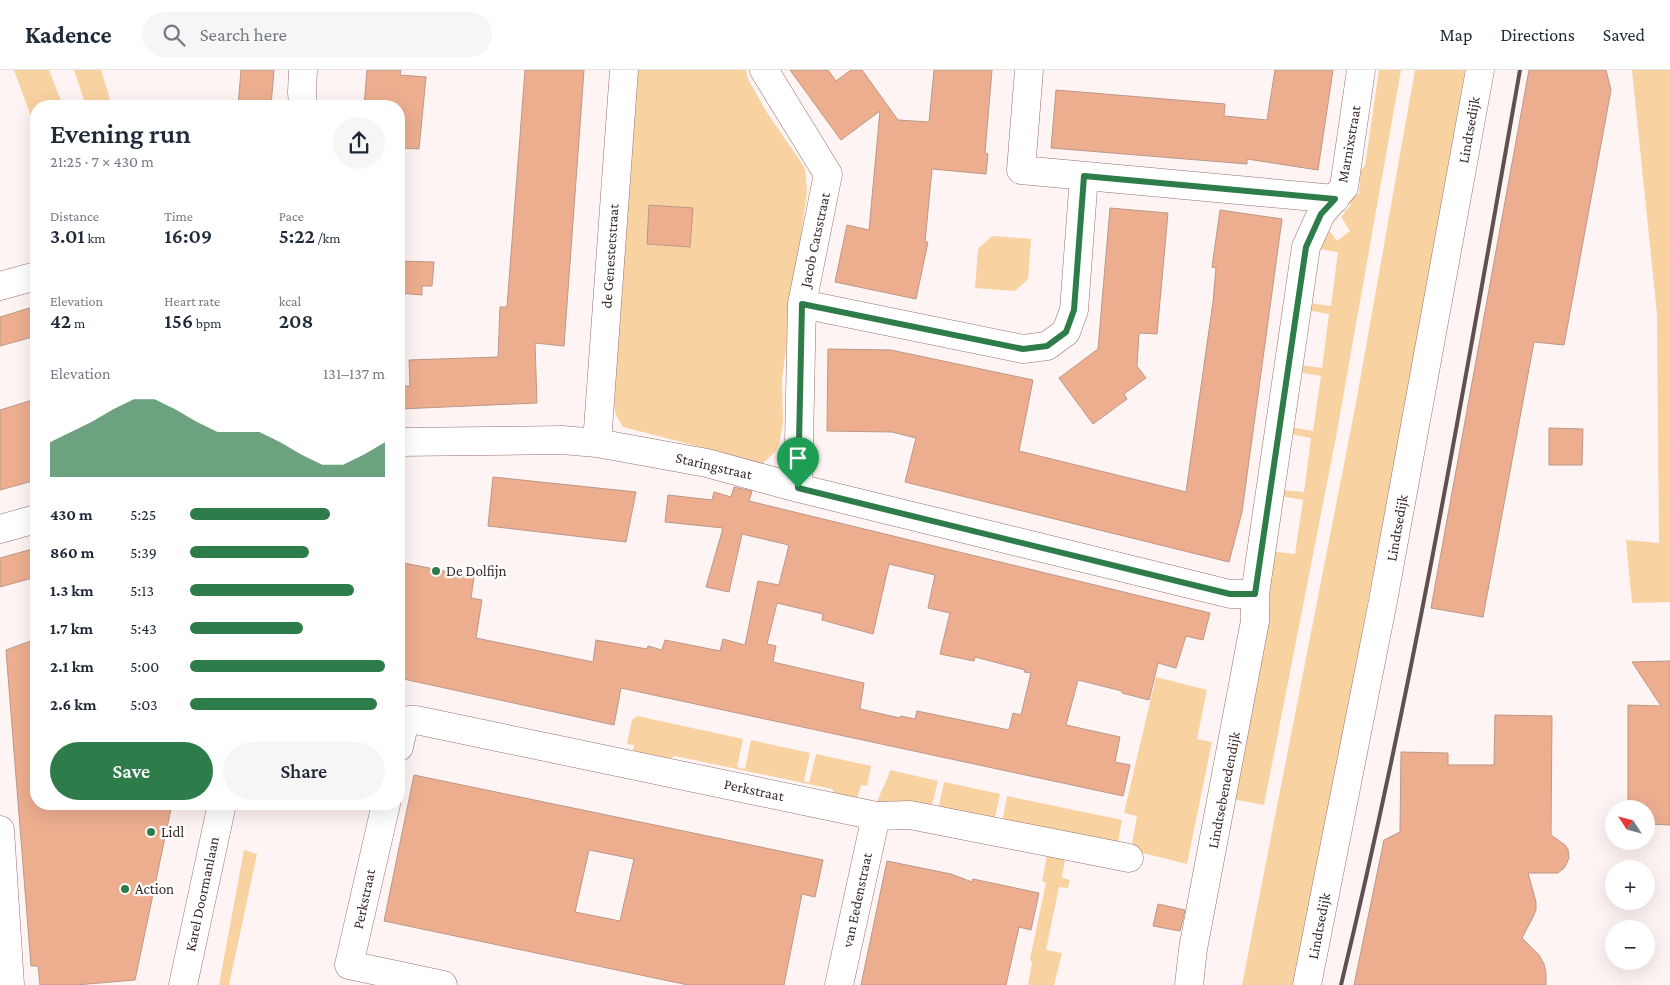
<!DOCTYPE html>
<meta charset="utf-8">
<style>
:root{--surface:#fff;--page:#f6f6f7;--text:#1f2937;--muted:#747a83;--line:#e0e1e3;--accent:#2f7c4b}
body{margin:0;font-family:"Crimson Pro",serif;background:var(--page);color:var(--text);height:100vh;display:flex;flex-direction:column;font-size:19px;white-space:nowrap}
*{box-sizing:border-box;margin:0}
p{font-size:16px;color:var(--muted)}
.icon{flex:none;width:28px;height:28px;fill:none;stroke:currentColor;stroke-width:2;stroke-linecap:round;stroke-linejoin:round}
.map{position:relative;flex:1;overflow:hidden}
.details{position:absolute;left:30px;top:30px;width:375px;height:710px;display:flex;flex-direction:column;background:var(--surface);border-radius:20px;box-shadow:0 5px 20px #0002}
.details>*{flex:none}
.needle{width:32px;rotate:306deg}
.tools{position:absolute;left:1605px;top:730px;display:grid;gap:10px}
.tools a{display:grid;place-items:center;width:50px;height:50px;border-radius:50%;background:var(--surface);box-shadow:0 5px 20px #0002;font-size:25px}
.pin{position:absolute;display:grid;place-items:center;width:42px;height:42px;color:#fff;margin:-51px -21px;border-radius:50% 50% 50% 0;rotate:-45deg;box-shadow:0 0 5px #0007}
.pin .icon{rotate:45deg}
.round{display:grid;place-items:center;flex:none;width:52px;height:52px;border-radius:26px;background:var(--page)}
.overview{display:flex;align-items:center;justify-content:space-between;height:85px;padding:0 20px}
h1{font-size:28px;font-weight:600;line-height:38px}
.figures{display:grid;grid-template-columns:repeat(3,1fr);gap:8px;height:85px;padding:5px 20px}
.figures div{display:grid;align-content:center}
.figures b{font-size:21px;font-weight:600}
.figures small{font-size:14px;font-weight:400}
.figures p{font-size:14px}
.chart{height:140px;padding:10px 20px}
.chart p{display:flex;justify-content:space-between}
.chart svg{width:100%;height:90px;margin-top:5px;fill:var(--accent);opacity:.7}
.primary-button{display:flex;gap:10px;margin-top:auto;padding:10px 20px}
.primary-button a{flex:1;height:58px;border-radius:30px;background:var(--accent);color:#fff;font-size:20px;font-weight:600;line-height:58px;text-align:center}
.primary-button a+a{background:var(--page);color:var(--text)}
ul{padding:0 20px;list-style:none;font-size:16px}
li{display:grid;grid-template-columns:80px 60px 1fr;align-items:center;height:38px}
li i{height:12px;border-radius:6px;background:var(--accent)}
header{display:flex;align-items:center;gap:30px;box-sizing:border-box;height:70px;padding:0 25px;background:var(--surface);border-bottom:1px solid var(--line)}
header strong{font-size:24px}
nav{display:flex;gap:28px;margin-inline-start:auto;font-size:18px}
.search{width:350px;height:45px;background:var(--page);display:flex;align-items:center;gap:12px;box-sizing:border-box;padding:0 18px;border-radius:28px;color:var(--muted);font-size:19px}
.map>svg:first-child{display:block}
</style>
<header>
<strong>Kadence</strong>
<div class="search"><svg class="icon" aria-label="search" viewBox="0 0 24 24"><circle cx="10" cy="10" r="6"/><path d="M15 15l6 6"/></svg>Search here</div>
<nav><a>Map</a><a>Directions</a><a>Saved</a></nav>
</header>
<div class="map">
<svg width="1670" height="915" viewBox="0 0 1670 915">
<rect width="100%" height="100%" fill="#fdf4f3"/>
<path fill="#f9d2a1" d="M14 0H49L63 36H36V60Z
M74 0H101L112 36H86Z
M637 0H746L748 9 766 41 805 98 807 121 782 309 783 353 779 374 775 382 763 393 623 357 616 345 614 336Z
M1379 0H1401L1336 367 1264 735 1232 729 1270 530 1267 514 1270 481 1295 484 1303 430 1281 426 1282 420 1304 422 1311 368 1289 364 1291 357 1313 361 1321 306 1298 302 1299 295 1322 298 1329 244 1307 240 1308 233 1331 236 1338 182 1313 178 1327 157 1337 171 1350 161 1341 147 1350 136 1351 129 1359 123 1361 100 1365 96Z
M1415 0H1465L1402 355 1366 541 1338 733 1297 915H1242L1356 333Z
M1632 0H1670V532L1632 533 1626 470 1659 473 1657 244Z
M992 166 1031 169 1028 209 1015 221 975 218 978 179Z
M1156 607 1207 620 1197 669 1212 672 1187 794 1131 780 1137 746 1124 743Z
M637 646 743 669 737 697 745 699 751 670 810 683 804 711 809 713 816 684 871 696 867 716 861 715 856 732 838 728 832 719 675 686 665 691 632 684 634 675 627 674 632 650Z
M890 700 938 711 931 739 876 736C879 723 887 713 890 700Z
M944 712 1000 724 994 752 938 740Z
M1007 726 1122 750 1117 778 1002 754Z
M244 780 257 784 229 915H219Z
M1047 785 1065 789 1062 808 1070 810 1068 818 1059 817 1046 880 1062 883 1054 915H1028L1032 893 1030 889 1046 813 1042 811Z"/>
<path fill="#edae90" stroke="#bc9888" fill-rule="evenodd" d="M241 0H274L271 36H238Z
M367 0H401L400 5 426 7 419 79 399 78V36H364Z
M525 0H584L564 276 535 273 537 333 399 339V316H410L409 290 498 287 500 237H507Z
M790 0H828L836 11 851 0H862L898 50 929 52 934 0H992L985 83 988 84 986 104 932 99 925 172H928L916 229 835 212 847 155 869 160 880 41 841 70Z
M1275 0H1333L1318 100 1247 89V94L1051 78 1056 20 1225 34 1224 46 1267 50Z
M1529 0H1606L1611 20 1564 275 1534 272 1483 547 1431 538Z
M649 135 693 138 690 177 647 174Z
M1110 138 1168 143 1157 264 1139 263 1137 296 1146 308 1124 324 1127 329 1093 354 1059 308 1098 279Z
M1220 140 1282 149 1242 442 1229 492 905 412 916 368 892 362 827 361 828 279 891 280 1033 310 1019 381 1186 422 1213 232 1216 198 1212 197Z
M399 191 434 192 432 216H422V225L399 223Z
M36 236V266L0 276V247Z
M36 329V410L0 420V340Z
M1549 358 1583 359 1582 395H1549Z
M493 407 636 422 626 472 488 456Z
M734 417 752 421 749 431 1210 543 1203 570 1186 566 1176 598 1158 593 1149 630 1122 623V621L1078 610 1066 655 1120 667 1115 692 1130 695 1123 726 621 618 614 655 399 608V492L474 507 471 528 482 530 476 568 593 592 596 570 647 579 648 576 662 580 665 570 720 581 723 569 745 575 758 511 779 515 789 475 742 464 729 522 706 517 723 458 665 452 668 425 712 430 714 422 731 427ZM889 494 935 505 928 538 950 543 940 584 974 591 975 587 1025 600 1024 602 1031 603 1021 645 1013 643 1009 660 917 641 915 649 901 646 900 648 860 639 864 613 773 592 776 576 767 574 777 533 823 544 822 550 873 564Z
M36 478V507L0 517V488Z
M36 569V734H172L135 910 76 915H40L38 896H31L6 580Z
M1670 591V755L1646 754V739H1628V635L1661 636 1632 592Z
M1495 645 1552 646 1551 765 1565 775 1568 779 1569 788 1565 797 1558 803H1528L1536 832V840L1533 847 1522 868 1539 885 1544 894 1546 903V915H1354L1384 770 1400 762 1401 682 1448 683V695H1494Z
M414 705 823 790 815 827 802 824 784 915H688L384 851ZM589 780 634 789 620 851 575 842Z
M887 791 951 804 972 812 973 809 1039 823 1031 860 1019 857 1006 915H861Z
M1158 834 1185 840 1180 861 1153 856Z"/>
<g fill="none" stroke-linecap="round" stroke-linejoin="round">
<defs>
<path id="street" d="M764 0 828 104 802 234 798 418
M1029 0 1021 100 1335 129
M303 36 302 22 303 0
M0 216 36 206
M802 234 1023 279 1047 276 1066 262 1074 240 1084 106
M399 372 562 370 597 373 707 393 798 418 1230 524H1255
M597 373 624 0
M0 459 36 449
M399 677 404 655 409 650H416L876 746 910 745 1129 788
M386 734 349 895 443 915
M0 760 10 915
M839 915 876 746
M1189 915 1193 879 1255 551V524L1306 177 1321 144 1344 117 1361 0"/>
<path id="secondary" d="M183 915 222 734
M1307 915 1383 531 1480 0"/>
</defs>
<use href="#street" stroke="#977170" stroke-width="29"/>
<use href="#secondary" stroke="#977170" stroke-width="29"/>
<use href="#street" stroke="#fff" stroke-width="28"/>
<use href="#secondary" stroke="#fff" stroke-width="28"/>
<path stroke="#5f5150" stroke-width="4" d="M1341 915C1414 613 1466 306 1520 0"/>
</g>
<g fill="none" stroke-linecap="round" stroke-linejoin="round">
<defs>
<path id="route" d="M1084 106 1335 129 1321 144 1306 177 1255 524H1230L798 418 802 234 1023 279 1047 276 1066 262 1074 240Z"/>
</defs>
<use href="#route" stroke="#fff" stroke-width="10"/>
<use href="#route" stroke="#2f7c4b" stroke-width="6"/>
</g>
<g fill="#2f7c4b" stroke="#fff" stroke-width="2">
<circle cx="436" cy="501" r="5"/>
<circle cx="151" cy="762" r="5"/>
<circle cx="125" cy="819" r="5"/>
</g>
<g text-anchor="middle" dominant-baseline="central" stroke-width="4.5" stroke-linejoin="round" paint-order="stroke">
<g font-size="15" fill="#3b2b2a" stroke="#fff">
<text transform="translate(1469 60) rotate(-80)">Lindtsedijk</text>
<text transform="translate(1349 74) rotate(-80)">Marnixstraat</text>
<text transform="translate(815 170) rotate(-78)">Jacob Catsstraat</text>
<text transform="translate(610 186) rotate(-86)">de Genestetstraat</text>
<text transform="translate(714 396) rotate(13)">Staringstraat</text>
<text transform="translate(1397 458) rotate(-80)">Lindtsedijk</text>
<text transform="translate(754 720) rotate(12)">Perkstraat</text>
<text transform="translate(1224 720) rotate(-79)">Lindtsebenedendijk</text>
<text transform="translate(202 824) rotate(-78)">Karel Doormanlaan</text>
<text transform="translate(364 829) rotate(-78)">Perkstraat</text>
<text transform="translate(857 830) rotate(-78)">van Eedenstraat</text>
<text transform="translate(1319 856) rotate(-79)">Lindtsedijk</text>
</g>
<g font-size="15" fill="#3b2b2a" stroke="#fff" text-anchor="start">
<text x="446" y="501">De Dolfijn</text>
<text x="161" y="762">Lidl</text>
<text x="135" y="819">Action</text>
</g>
</g>
</svg>
<div class="tools">
<a><svg class="needle" viewBox="-14 -14 28 28"><path d="M0-13l5 13h-10z" fill="#e53935"/><path d="M0 13l5-13h-10z" fill="#747a83"/></svg></a>
<a>+</a>
<a>−</a>
</div>
<div class="pin" style="left:798px;top:418px;background:#1e9e55"><svg class="icon" aria-label="arrive" viewBox="0 0 24 24"><path d="M6 21V4h12l-3 4 3 4H6"/></svg></div>
<section class="details">
<div class="overview"><div><h1>Evening run</h1><p>21:25 · 7 × 430 m</p></div><a class="round"><svg class="icon" aria-label="share" viewBox="0 0 24 24"><path d="M12 15V3M7 8l5-5 5 5M5 13v7h14v-7"/></svg></a></div>
<div class="figures">
<div><p>Distance</p><b>3.01<small> km</small></b></div>
<div><p>Time</p><b>16:09</b></div>
<div><p>Pace</p><b>5:22<small> /km</small></b></div>
</div>
<div class="figures">
<div><p>Elevation</p><b>42<small> m</small></b></div>
<div><p>Heart rate</p><b>156<small> bpm</small></b></div>
<div><p>kcal</p><b>208</b></div>
</div>
<div class="chart"><p><span>Elevation</span>131–137 m</p>
<svg viewBox="0 0 160 44" preserveAspectRatio="none"><path d="M0 44V27L10 22L20 17L30 11L40 6L50 6L60 11L70 17L80 22L90 22L100 22L110 27L120 33L130 38L140 38L150 33L160 27V44z"/></svg>
</div>
<ul>
<li><b>430 m</b>5:25<i style="width:72%"></i></li>
<li><b>860 m</b>5:39<i style="width:61%"></i></li>
<li><b>1.3 km</b>5:13<i style="width:84%"></i></li>
<li><b>1.7 km</b>5:43<i style="width:58%"></i></li>
<li><b>2.1 km</b>5:00<i style="width:100%"></i></li>
<li><b>2.6 km</b>5:03<i style="width:96%"></i></li>
</ul>
<div class="primary-button"><a>Save</a><a>Share</a></div>
</section>
</div>
